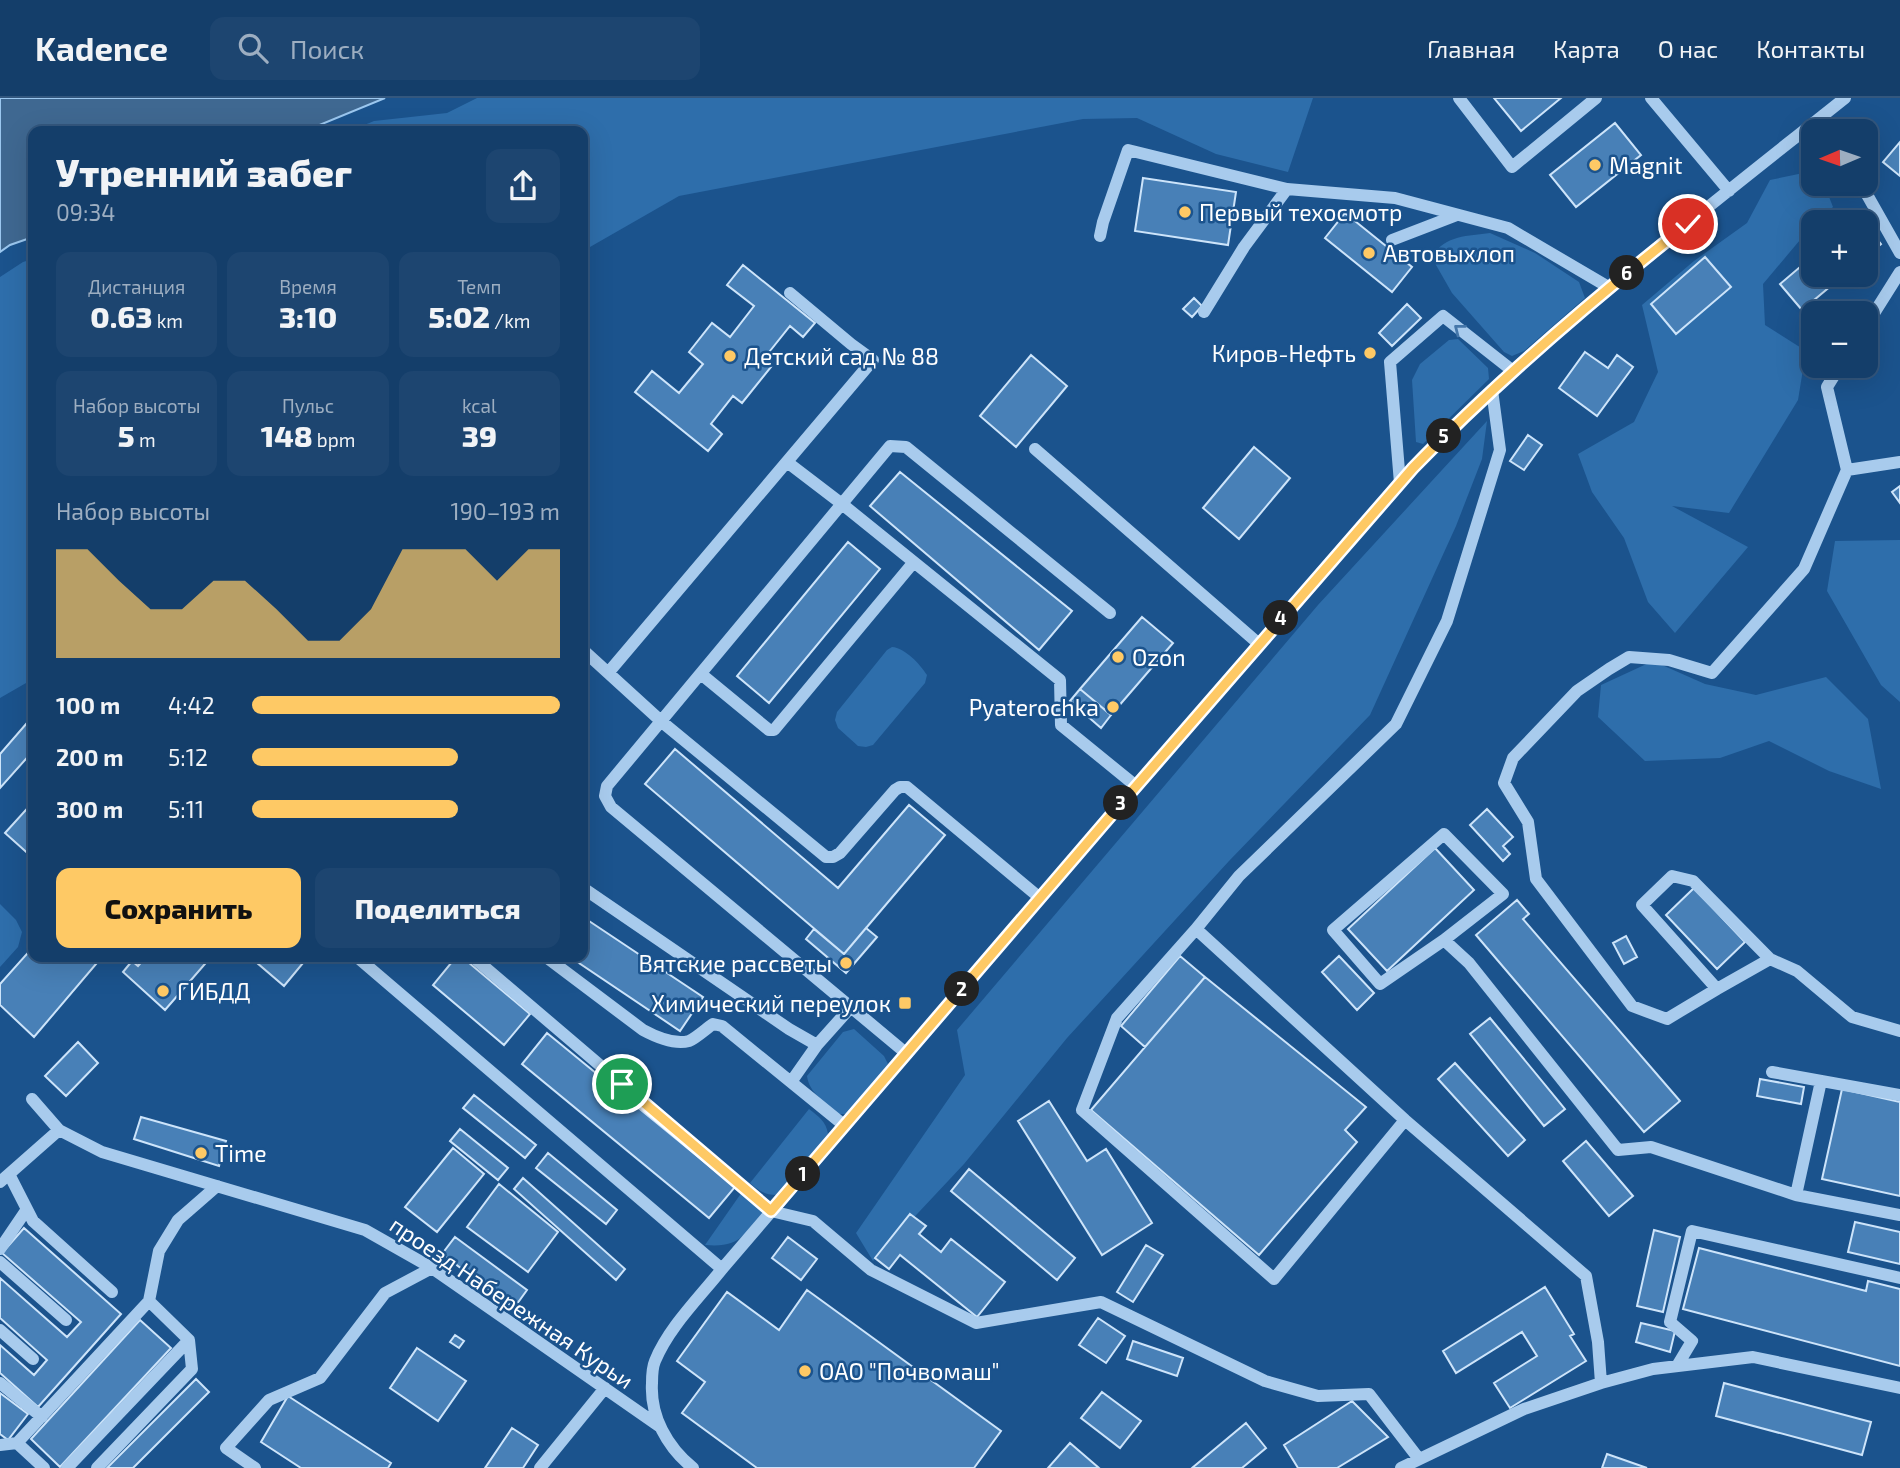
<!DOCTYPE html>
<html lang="ru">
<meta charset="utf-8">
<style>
:root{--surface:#143e6a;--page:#1d4570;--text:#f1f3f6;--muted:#9daec1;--line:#33577e;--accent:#fec965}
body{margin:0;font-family:"Exo 2",sans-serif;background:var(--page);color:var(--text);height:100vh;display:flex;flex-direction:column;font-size:26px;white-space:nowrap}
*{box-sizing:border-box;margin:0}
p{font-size:23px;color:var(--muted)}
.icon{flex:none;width:38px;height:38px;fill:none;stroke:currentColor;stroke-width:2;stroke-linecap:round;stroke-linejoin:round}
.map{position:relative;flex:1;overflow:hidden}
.details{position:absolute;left:28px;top:28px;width:560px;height:836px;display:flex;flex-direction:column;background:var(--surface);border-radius:14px;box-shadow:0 7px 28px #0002,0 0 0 2px var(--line)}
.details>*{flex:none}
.needle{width:46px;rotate:268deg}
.tools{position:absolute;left:1801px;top:21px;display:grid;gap:14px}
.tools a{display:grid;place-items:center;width:77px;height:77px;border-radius:14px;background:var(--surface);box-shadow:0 7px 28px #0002,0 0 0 2px var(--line);font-size:35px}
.pin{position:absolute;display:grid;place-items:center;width:60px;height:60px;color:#fff;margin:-30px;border:4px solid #fff;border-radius:50%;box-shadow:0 2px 7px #0007}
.km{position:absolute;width:35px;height:35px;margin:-18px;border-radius:50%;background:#222;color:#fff;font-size:19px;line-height:35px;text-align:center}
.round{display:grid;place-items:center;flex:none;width:74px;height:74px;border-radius:14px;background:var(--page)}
.summary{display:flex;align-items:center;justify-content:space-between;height:119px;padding:0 28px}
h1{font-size:38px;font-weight:800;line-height:52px}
.metrics{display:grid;grid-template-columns:repeat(3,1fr);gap:10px;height:119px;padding:7px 28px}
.metrics div{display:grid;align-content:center;border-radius:14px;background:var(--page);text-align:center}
.metrics b{font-size:30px;font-weight:800}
.metrics small{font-size:19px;font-weight:400}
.metrics p{font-size:19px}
.chart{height:196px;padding:14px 28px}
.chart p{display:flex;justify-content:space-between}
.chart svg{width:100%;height:126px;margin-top:7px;fill:var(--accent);opacity:.7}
.primary-button{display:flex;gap:14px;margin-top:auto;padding:14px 28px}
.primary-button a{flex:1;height:80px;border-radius:14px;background:var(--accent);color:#111;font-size:28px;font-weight:800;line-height:80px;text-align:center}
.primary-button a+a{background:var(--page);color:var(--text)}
ul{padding:0 28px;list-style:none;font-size:23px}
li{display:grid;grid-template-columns:112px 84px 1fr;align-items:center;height:52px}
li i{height:18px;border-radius:9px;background:var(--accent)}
header{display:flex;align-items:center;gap:42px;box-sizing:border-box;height:98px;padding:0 35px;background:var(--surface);border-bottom:2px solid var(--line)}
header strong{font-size:33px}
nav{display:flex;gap:38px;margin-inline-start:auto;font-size:24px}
.search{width:490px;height:63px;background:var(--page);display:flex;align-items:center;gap:18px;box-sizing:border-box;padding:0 24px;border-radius:14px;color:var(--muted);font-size:26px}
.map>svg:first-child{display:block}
</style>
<header>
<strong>Kadence</strong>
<div class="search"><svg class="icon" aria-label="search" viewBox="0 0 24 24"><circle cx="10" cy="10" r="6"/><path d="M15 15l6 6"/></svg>Поиск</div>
<nav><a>Главная</a><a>Карта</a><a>О нас</a><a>Контакты</a></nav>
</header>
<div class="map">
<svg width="1900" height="1370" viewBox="0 0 1900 1370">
<rect width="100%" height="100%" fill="#1b538d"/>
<path fill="#2e6eab" d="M477 0H1313L1288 74 1216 56 1137 20 1083 21 679 98 583 153V33H350L374 23 447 15Z
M1813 73V86H1824L1833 109 1817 124H1813V129L1800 142 1763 186 1765 227 1806 253 1798 302 1729 415 1672 408 1748 449 1675 535 1648 504 1624 440 1592 394 1578 356 1634 324 1658 274 1642 207 1694 163 1747 125 1770 82Z
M1490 135 1535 155 1579 184 1585 200 1524 253 1512 258 1504 254 1452 195 1432 160C1443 137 1468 138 1490 135Z
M33 161V581L0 600V179L23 164Z
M1458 241 1488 270 1489 281 1423 346 1416 344 1412 282 1420 266 1449 242Z
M1487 323 1482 361 1456 428 1370 617 1229 763 1067 940 964 1066 873 1163 856 1135 965 977 957 932 1318 507Z
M1900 442V604L1881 587 1827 493 1835 443Z
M892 549C905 550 920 566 927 577L925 585 873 647 866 649 858 648 838 630 835 622 837 614 887 552Z
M1653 563 1705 586 1756 597 1826 579 1868 621 1881 691 1829 673 1769 643 1720 660 1645 663 1598 619 1601 587Z
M0 806 16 822 22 834 18 849 0 869Z
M854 931 884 958 888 966 848 1016H838C826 1005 809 995 807 978L843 934Z
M809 1011C819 1019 826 1023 828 1036L777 1097C765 1097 759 1093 750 1085Z
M742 1094 764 1113C743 1137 741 1150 705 1147Z"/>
<path fill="#3f6891" stroke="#9bc7ef" stroke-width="2" d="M0 0H385L305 33H33V139L10 147 0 154Z"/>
<path fill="#4880b7" stroke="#cde4fa" stroke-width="2" d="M1494 0H1561L1521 33Z
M1615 25 1641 57 1576 109 1550 77Z
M1900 44V78L1883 64Z
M1143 80 1236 94 1228 147 1135 133Z
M1345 115 1412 169 1392 194 1325 140Z
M1866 127 1881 146 1866 159Z
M1813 158V177H1844L1802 212 1780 186Z
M1705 159 1731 189 1676 236 1651 206Z
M743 167 815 225 803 239 790 228 762 263 771 269 742 305 733 298 711 326 722 336 708 353 635 294 652 273 679 295 703 266 689 254 712 225 730 239 754 208 727 187Z
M1194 200 1202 208 1192 219 1183 211Z
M1407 206 1421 220 1392 248 1379 235Z
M1585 254 1608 270 1617 257 1633 269 1597 318 1559 290Z
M1031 257 1067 288 1016 349 980 318Z
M1528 337 1542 347 1524 372 1510 363Z
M1254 349 1290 380 1239 441 1203 410Z
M900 374 1072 513 1039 552 870 408Z
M1900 388V405L1892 394Z
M848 444 880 471 769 605 737 578Z
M1142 519 1173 545 1111 617 1080 591Z
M1080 591 1111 617 1101 630 1070 603Z
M33 618V653L0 690V656Z
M675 651 838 790 909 707 945 737 844 856 645 686Z
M33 704V760L5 735Z
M1487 711 1513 739 1503 748 1510 756 1503 763 1470 727Z
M1435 750 1474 792 1387 873 1348 831Z
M1694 790 1745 844 1717 871 1666 817Z
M1517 802 1529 816 1523 821 1680 1003 1644 1034 1476 837Z
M583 819 703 899 680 933 570 859H583Z
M866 830 877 839 846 875 806 841 814 831 844 856Z
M1626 838 1637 859 1624 866 1613 845Z
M33 849V859H102L34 939 0 907V886Z
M1180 858 1205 879 1145 949 1121 928Z
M1339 858 1374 895 1357 912 1322 874Z
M146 859H211L165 912 123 874 132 863 138 868Z
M250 859H308L284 888Z
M456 859H462L530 916 504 947 433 887Z
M1205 879 1366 1009 1345 1032 1357 1044 1259 1157 1091 1012Z
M1490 920 1565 1011 1544 1028 1470 936Z
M547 935 735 1089 709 1120 522 966Z
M78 944 98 965 66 998 45 978Z
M1455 965 1525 1042 1508 1058 1438 981Z
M1760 981 1804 989 1801 1006 1757 998Z
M1842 991 1900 1004V1098L1822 1081Z
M474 997 536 1047 525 1060 463 1010Z
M1049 1003 1087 1063 1106 1051 1152 1125 1102 1157 1018 1023Z
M141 1019 226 1043 219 1068 134 1041Z
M460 1031 508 1070 498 1082 450 1043Z
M1586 1043 1633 1098 1609 1118 1563 1063Z
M453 1050 484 1076 437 1134 405 1109Z
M548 1055 617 1112 606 1126 536 1070Z
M969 1071 1075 1160 1057 1182 951 1093Z
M523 1080 625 1171 616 1182 514 1091Z
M499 1086 558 1134 528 1174 467 1129Z
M910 1116 926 1128 919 1136 941 1154 951 1141 1005 1184 977 1219 900 1157 889 1171 875 1160Z
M1855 1124 1900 1134V1166L1848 1154Z
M24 1130 121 1216 38 1309 0 1275V1247L34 1277 47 1262 0 1220V1180L67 1239 81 1224 2 1155Z
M1654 1132 1680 1139 1663 1214 1637 1208Z
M455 1139 527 1192 514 1210 442 1156Z
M788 1139 817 1161 801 1182 772 1160Z
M1146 1147 1163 1157 1133 1204 1117 1194Z
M1699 1150 1866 1193 1868 1183 1900 1191V1268L1683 1211Z
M1545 1189 1574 1236 1570 1238 1586 1263 1510 1310 1494 1285 1537 1258 1522 1234 1456 1275 1443 1253Z
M807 1192 1001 1333 974 1370H757L682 1315 705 1284 677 1263 727 1194 779 1232Z
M1098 1220 1125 1238 1106 1265 1079 1247Z
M140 1222 171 1250 60 1369 31 1341Z
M1641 1225 1675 1233 1670 1254 1636 1244Z
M455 1237 464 1243 459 1250 450 1244Z
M1133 1243 1183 1260 1177 1278 1127 1261Z
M417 1250 466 1283 438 1323 390 1290Z
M196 1281 209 1294 133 1370H107Z
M1724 1285 1871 1324 1862 1357 1716 1318Z
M1102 1294 1141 1323 1120 1350 1081 1320Z
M0 1295 28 1316 8 1342 0 1336Z
M288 1298 391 1365 388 1370H301L261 1344Z
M1352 1303 1388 1339 1337 1370H1298L1284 1347Z
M1246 1325 1266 1350 1242 1370H1192Z
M512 1330 538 1347 523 1370H485Z
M1070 1345 1099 1370H1048Z
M1607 1356 1647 1370H1602Z"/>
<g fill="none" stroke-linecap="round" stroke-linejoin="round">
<path stroke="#a8cbed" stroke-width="12" d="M1459 0 1512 69 1596 0
M1651 0 1729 93
M1823 18 1831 33
M1861 86 1900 155
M1100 138 1103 124 1128 52 1287 91 1395 100 1508 130 1610 190
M1392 142 1457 117
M1204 214 1244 149 1287 91
M1866 228 1900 174
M1492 292 1500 352 1447 523 1396 626 1239 778 1196 831 1405 1022 1586 1178 1598 1244 1601 1285
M1035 351 1259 546
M787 364 842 406 1060 582 1061 627 1136 688
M1847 372 1900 364
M1400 385 1390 264 1443 218 1513 273
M583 552 662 624 826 759H833L840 755 895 692 900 689H907L1040 800
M608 575 873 262 851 246 790 195
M701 576 769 632H774L913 465
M583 790 789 931 817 947
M1196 831 1117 920 1082 1012 1274 1181 1405 1022
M1444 842 1503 796 1444 736 1333 832 1380 886 1444 842 1469 865 1618 1052 1651 1049 1796 1097
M357 859 722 1171
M473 859 771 1113 813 1123 871 1172 976 1225 1101 1204 1265 1283 1318 1298 1369 1296 1419 1361
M546 859 643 932C656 939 674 947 689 943 695 941 707 930 713 926L722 928 845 1028
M1770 861 1797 873 1852 919 1900 933
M1717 891 1770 861 1693 783 1672 778 1642 807 1717 891 1667 921 1632 908 1536 781 1528 724 1504 685 1513 660 1577 593 1609 571 1629 559 1669 562 1712 575 1804 471 1847 372 1827 289 1840 268
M907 956 611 709 605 698 607 688 890 348 906 349 1110 515
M1772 974 1900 997
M1821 983 1796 1097 1900 1117
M791 984 817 947 851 909
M32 1001 59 1032 102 1054 365 1132 432 1170 659 1328
M9 1076 33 1123 112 1194
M0 1084 59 1032
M0 1151 27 1111
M0 1164 66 1222
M0 1232 33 1261
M1677 1268 1692 1243 1670 1224 1692 1133 1900 1180
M0 1285 42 1319
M0 1347 17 1345
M44 1370 17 1345 149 1203 159 1153 178 1122 217 1088
M67 1370 189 1242 149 1203
M97 1370 192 1271 189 1242
M255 1370 226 1350 269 1302 320 1280 385 1195 432 1170
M540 1370 605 1290
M693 1370C667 1349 650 1318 652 1285 652 1278 652 1270 655 1263 669 1229 699 1200 722 1171L1119 708 1413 370C1545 234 1697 118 1845 0
M1401 1370 1524 1311 1601 1285 1653 1271 1753 1259 1900 1290"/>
</g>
<defs><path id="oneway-chevron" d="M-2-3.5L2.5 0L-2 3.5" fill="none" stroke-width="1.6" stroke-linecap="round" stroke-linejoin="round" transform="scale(1.75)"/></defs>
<use stroke="#4577aa" href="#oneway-chevron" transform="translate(1459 231) rotate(-142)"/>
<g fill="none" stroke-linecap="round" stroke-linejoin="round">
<defs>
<path id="route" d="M622 986 771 1113 1119 708 1413 370C1498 282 1592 202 1688 126"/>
</defs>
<use href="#route" stroke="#fff" stroke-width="14"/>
<use href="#route" stroke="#fec965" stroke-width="9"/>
</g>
<g fill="#fec965" stroke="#1b538d" stroke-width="2.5">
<circle cx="1595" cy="67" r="7"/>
<circle cx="1185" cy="114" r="7"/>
<circle cx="1369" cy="155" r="7"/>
<circle cx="1370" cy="255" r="7"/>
<circle cx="730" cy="258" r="7"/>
<circle cx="1118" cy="559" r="7"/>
<circle cx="1113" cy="609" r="7"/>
<circle cx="846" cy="865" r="7"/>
<circle cx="163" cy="893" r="7"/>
<rect x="898" y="898" width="14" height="14" rx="3.5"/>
<circle cx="201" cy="1055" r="7"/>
<circle cx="805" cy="1273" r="7"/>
</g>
<g text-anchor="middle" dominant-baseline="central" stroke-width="5" stroke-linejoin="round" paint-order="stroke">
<g font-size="23" fill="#fff" stroke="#1b538d" text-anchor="start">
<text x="1609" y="67">Magnit</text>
<text x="1199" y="114">Первый техосмотр</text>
<text x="1383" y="155">Автовыхлоп</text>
<text x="1356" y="255" text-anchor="end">Киров-Нефть</text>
<text x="744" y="258">Детский сад № 88</text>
<text x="1132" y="559">Ozon</text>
<text x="1099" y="609" text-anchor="end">Pyaterochka</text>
<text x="832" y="865" text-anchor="end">Вятские рассветы</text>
<text x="177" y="893">ГИБДД</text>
<text x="891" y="905" text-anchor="end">Химический переулок</text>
<text x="215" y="1055">Time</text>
<text x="819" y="1273">ОАО "Почвомаш"</text>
</g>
<g font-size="23" fill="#fff" stroke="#1b538d">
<text transform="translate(512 1204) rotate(34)">проезд Набережная Курьи</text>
</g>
</g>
</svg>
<div class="tools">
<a><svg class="needle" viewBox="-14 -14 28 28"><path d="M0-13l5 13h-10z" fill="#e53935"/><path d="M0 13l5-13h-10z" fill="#9daec1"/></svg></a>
<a>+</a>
<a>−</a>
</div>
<div class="pin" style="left:622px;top:986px;background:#1e9e55"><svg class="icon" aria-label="arrive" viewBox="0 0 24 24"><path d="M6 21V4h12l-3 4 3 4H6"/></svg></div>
<div class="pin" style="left:1688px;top:126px;background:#d93025"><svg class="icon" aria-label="check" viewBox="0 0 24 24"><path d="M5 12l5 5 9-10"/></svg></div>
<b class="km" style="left:803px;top:1076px">1</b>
<b class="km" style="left:962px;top:891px">2</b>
<b class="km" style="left:1121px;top:705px">3</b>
<b class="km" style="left:1281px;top:520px">4</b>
<b class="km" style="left:1444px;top:338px">5</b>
<b class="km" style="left:1627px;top:175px">6</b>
<section class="details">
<div class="summary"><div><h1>Утренний забег</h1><p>09:34</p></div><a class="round"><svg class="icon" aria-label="share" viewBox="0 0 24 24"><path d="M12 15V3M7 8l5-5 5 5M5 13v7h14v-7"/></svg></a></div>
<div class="metrics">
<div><p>Дистанция</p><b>0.63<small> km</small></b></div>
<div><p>Время</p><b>3:10</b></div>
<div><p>Темп</p><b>5:02<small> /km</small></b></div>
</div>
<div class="metrics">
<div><p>Набор высоты</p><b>5<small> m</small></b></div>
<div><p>Пульс</p><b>148<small> bpm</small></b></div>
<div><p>kcal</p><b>39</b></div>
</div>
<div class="chart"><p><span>Набор высоты</span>190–193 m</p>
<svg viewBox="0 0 160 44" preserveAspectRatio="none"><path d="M0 44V6L10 6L20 17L30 27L40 27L50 17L60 17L70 27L80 38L90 38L100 27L110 6L120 6L130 6L140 17L150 6L160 6V44z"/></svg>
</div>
<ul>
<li><b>100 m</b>4:42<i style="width:100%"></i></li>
<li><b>200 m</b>5:12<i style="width:67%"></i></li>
<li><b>300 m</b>5:11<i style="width:67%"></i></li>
</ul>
<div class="primary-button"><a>Сохранить</a><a>Поделиться</a></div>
</section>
</div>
